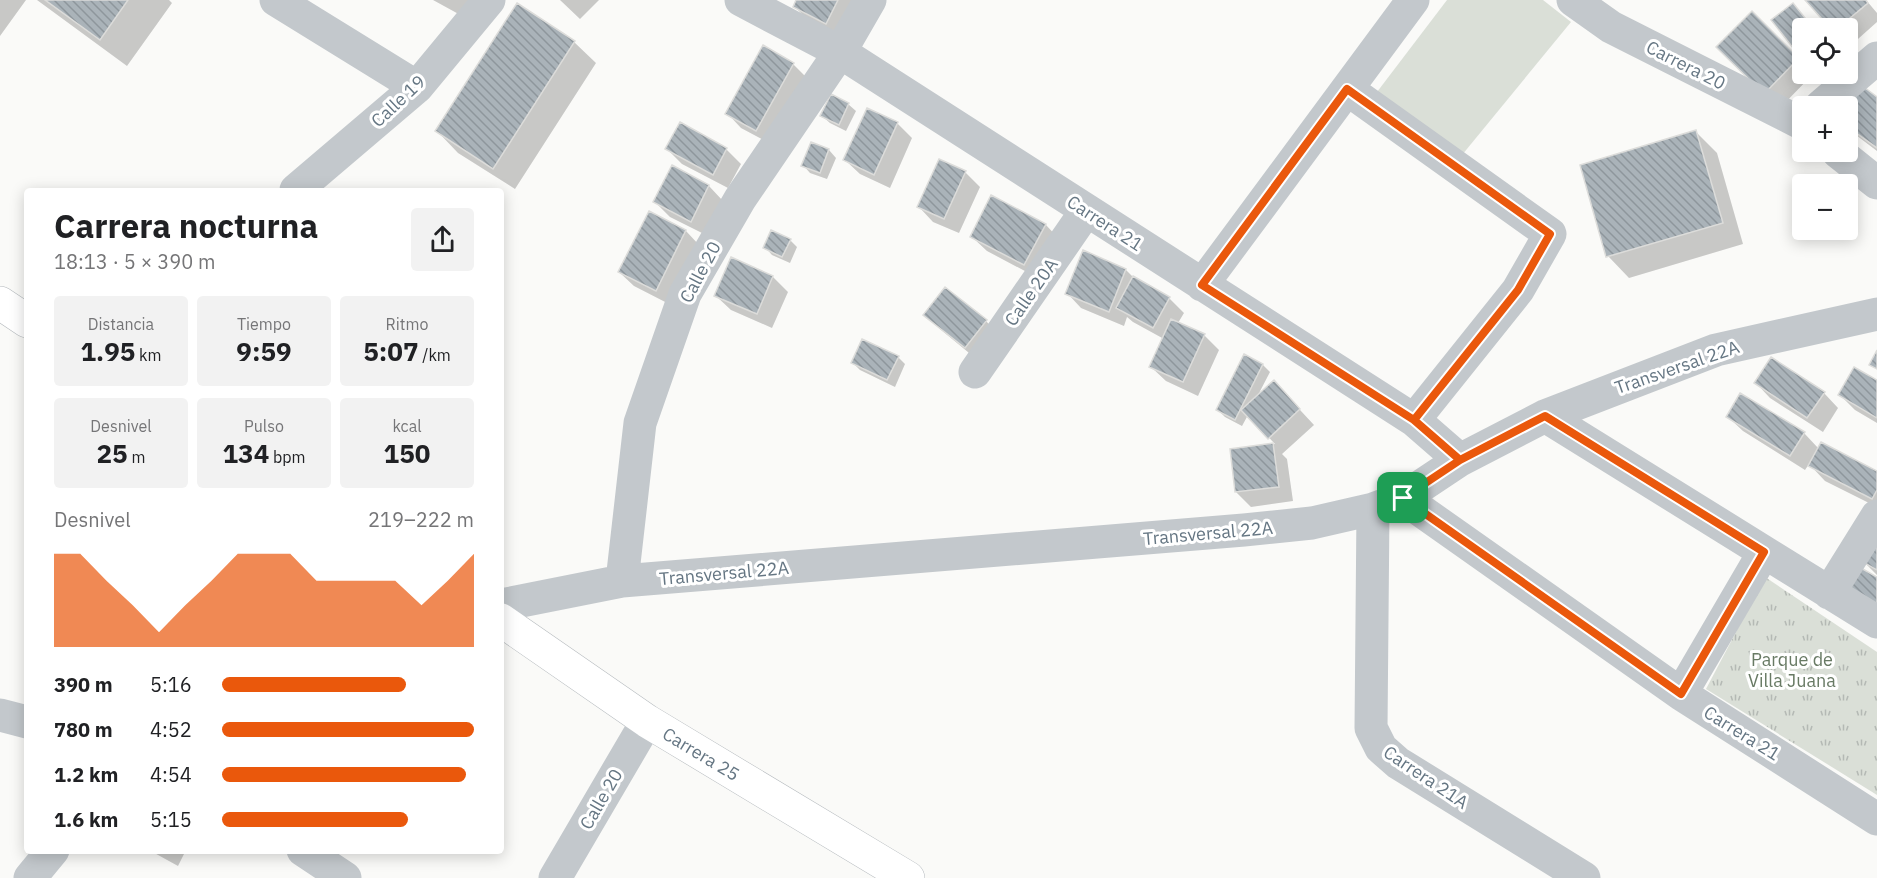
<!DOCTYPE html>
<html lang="es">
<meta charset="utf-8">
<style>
:root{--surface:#fff;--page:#f2f2f2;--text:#202124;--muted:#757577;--accent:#ea580c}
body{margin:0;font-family:"IBM Plex Sans",sans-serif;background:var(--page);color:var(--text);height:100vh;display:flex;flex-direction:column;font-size:22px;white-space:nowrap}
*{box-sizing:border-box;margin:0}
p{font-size:20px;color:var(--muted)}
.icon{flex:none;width:33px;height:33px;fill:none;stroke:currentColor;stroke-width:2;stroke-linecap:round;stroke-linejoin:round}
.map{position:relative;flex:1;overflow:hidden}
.details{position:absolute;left:24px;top:188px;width:480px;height:666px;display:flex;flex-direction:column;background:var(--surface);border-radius:6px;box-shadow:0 3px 15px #0003}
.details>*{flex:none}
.fabs{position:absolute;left:1792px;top:18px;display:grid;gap:12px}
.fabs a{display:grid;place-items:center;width:66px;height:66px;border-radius:6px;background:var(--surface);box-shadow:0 3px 15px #0003;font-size:30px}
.pin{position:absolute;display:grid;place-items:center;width:51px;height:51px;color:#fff;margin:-26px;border-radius:12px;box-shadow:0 3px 9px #0006}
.round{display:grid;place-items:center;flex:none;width:63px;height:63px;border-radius:6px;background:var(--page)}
.head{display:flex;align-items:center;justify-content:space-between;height:102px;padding:0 30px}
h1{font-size:33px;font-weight:700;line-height:45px}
.metrics{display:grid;grid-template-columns:repeat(3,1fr);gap:9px;height:102px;padding:6px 30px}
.metrics div{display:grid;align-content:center;border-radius:6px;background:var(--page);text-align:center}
.metrics b{font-size:26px;font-weight:700}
.metrics small{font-size:16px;font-weight:400}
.metrics p{font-size:16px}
.chart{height:168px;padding:12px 30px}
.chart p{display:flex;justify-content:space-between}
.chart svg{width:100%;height:108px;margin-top:6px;fill:var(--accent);opacity:.7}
ul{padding:0 30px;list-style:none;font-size:20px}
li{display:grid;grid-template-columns:96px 72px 1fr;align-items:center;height:45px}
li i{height:15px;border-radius:8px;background:var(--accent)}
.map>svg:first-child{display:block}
</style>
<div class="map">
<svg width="1877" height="878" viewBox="0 0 1877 878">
<defs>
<pattern id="grass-tufts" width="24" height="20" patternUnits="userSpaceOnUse" patternTransform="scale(1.5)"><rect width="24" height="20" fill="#dadfd7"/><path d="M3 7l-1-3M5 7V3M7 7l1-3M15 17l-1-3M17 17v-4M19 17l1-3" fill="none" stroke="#b4b9b4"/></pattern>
<pattern id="building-back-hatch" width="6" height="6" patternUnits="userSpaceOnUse" patternTransform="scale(1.5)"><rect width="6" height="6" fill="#aab3b9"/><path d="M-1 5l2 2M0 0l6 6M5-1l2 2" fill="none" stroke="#8e969c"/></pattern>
</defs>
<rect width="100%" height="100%" fill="#fafaf8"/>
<path fill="url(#grass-tufts)" d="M1765 577 1877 652V795L1706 689Z"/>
<path fill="#dadfd7" d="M1447 0H1543L1571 22 1462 155 1377 92Z"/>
<path fill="#0003" d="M0 0H26L0 36Z
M37 0H169L172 3 127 66Z
M433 0H473L464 17Z
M560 0H599L580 19Z
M798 0H861L841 38 810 22 795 7Z
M1807 0H1866L1877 13V22L1849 47 1848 28H1832Z
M1800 12 1812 28H1803L1802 55 1773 20Z
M1752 14 1803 64V74H1813L1780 108 1718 47Z
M574 42 596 63 515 189 458 153 437 131Z
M764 47 793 64 808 79 771 144 741 128 727 113Z
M1877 99V151L1848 129V106H1840Z
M848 104 856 111 846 131 830 123 822 116Z
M867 110 897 123 912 138 890 188 860 174 845 160Z
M1696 132 1717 153 1743 244 1629 278 1608 256Z
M812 144 829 150 836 158 827 179 810 173 803 165Z
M667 149H726L741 164 728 188 682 164Z
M965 172 980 187 959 233 933 222 919 207Z
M709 186 723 201 706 235 670 217 655 202Z
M649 213 686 231 700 246 671 305 634 286 619 272Z
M1046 225 1060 240 1040 279 987 251 972 237Z
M790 240 797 247 790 263 772 255 765 247Z
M732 259 773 277 788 292 772 328 731 310 716 296Z
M1126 270 1134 278 1169 298 1184 313 1178 323 1204 335 1219 350 1198 396 1166 381 1151 367 1164 339 1133 322 1127 317 1124 326 1081 308 1067 293Z
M925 315 986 321 1000 336 980 362 940 329Z
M898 357 905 364 895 387 860 370 853 363Z
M1263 365 1270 372 1257 397H1288L1314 425 1282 454 1287 459 1293 501 1251 507 1236 492 1231 450 1275 444 1248 415 1242 426 1225 417 1218 410Z
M1877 382V423L1855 410 1840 395Z
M1756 383 1824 393 1838 408 1823 432 1770 398Z
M1728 417 1804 433 1819 449 1877 473V507L1825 481 1809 464 1805 470 1743 431Z
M1877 533V575L1863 561Z
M149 850H186L178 866Z"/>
<path fill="url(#building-back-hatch)" stroke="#dcdcda" stroke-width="1.5" d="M45 0H128L100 40Z
M796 0H838L826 24 793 7Z
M1805 0H1866L1868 3 1838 28H1830Z
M517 3 575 41 493 169 435 131Z
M1793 3 1813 28H1803V42L1794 49 1771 20Z
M1752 11 1799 58 1764 94 1716 47Z
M763 45 794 63 756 131 725 114Z
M1856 81 1877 97V148L1848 127V106H1838Z
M831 94 849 103 839 125 820 116Z
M867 108 898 122 874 175 843 160Z
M680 122 727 148 713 175 665 149Z
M1696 130 1723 223 1606 257 1580 165Z
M811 142 829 149 820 173 801 166Z
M939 159 966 171 944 219 917 207Z
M672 165 709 185 691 222 653 202Z
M991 195 1046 224 1024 265 970 237Z
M649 211 686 230 656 291 618 272Z
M771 230 791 239 782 257 763 248Z
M1083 250 1126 269 1109 312 1065 294Z
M731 257 773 276 757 314 714 296Z
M1133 276 1170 297 1153 328 1116 308Z
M945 287 987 320 965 348 923 315Z
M1171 319 1205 334 1183 382 1149 367Z
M862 339 899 356 887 380 851 363Z
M1877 350V369L1869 365Z
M1244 354 1263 364 1235 420 1216 410Z
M1771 357 1825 392 1807 418 1754 383Z
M1854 367 1877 380V418L1838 395Z
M1274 380 1300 409 1268 439 1241 410Z
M1740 393 1805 432 1790 456 1726 417Z
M1821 442 1877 471V490L1872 499 1808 466Z
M1273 443 1279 487 1235 492 1230 449Z
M1877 530V570L1861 561Z
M1861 568 1877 577V613L1845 595Z"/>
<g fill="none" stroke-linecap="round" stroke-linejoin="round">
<defs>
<path id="major" d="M0 303 27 321
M501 620 647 721 908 878"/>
</defs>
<use href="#major" stroke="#b5babe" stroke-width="34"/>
<path stroke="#c3c8cc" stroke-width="33" d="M276 0 417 87
M741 0 840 52 1414 420 1460 460
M1573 0 1611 27 1803 124
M1347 89 1550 234 1518 290 1414 420
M1821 106 1877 58
M1838 152 1877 183
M296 190 417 87 489 0
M1202 285 1413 0
M975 372 1086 211
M1545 416 1877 622
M1403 498 1681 694 1877 819
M1373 509 1371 728 1381 748 1398 763 1584 878
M622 581 640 423 685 294 740 199 840 52 870 0
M1829 593 1877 516
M501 605 622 581 1244 530 1312 523 1373 509 1403 498 1460 460 1545 416 1716 350 1877 314
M1681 694 1764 552
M0 715 27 722
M303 850 345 878
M30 878 53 850
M555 878 647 721"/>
<use href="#major" stroke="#fff" stroke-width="33"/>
</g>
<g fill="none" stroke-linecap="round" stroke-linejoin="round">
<defs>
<path id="route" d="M1403 498 1681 694 1764 552 1545 416 1460 460 1414 420 1518 290 1550 234 1347 89 1202 285 1414 420 1460 460 1403 498"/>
</defs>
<use href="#route" stroke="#fff" stroke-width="12"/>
<use href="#route" stroke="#ea580c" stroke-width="8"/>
</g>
<g text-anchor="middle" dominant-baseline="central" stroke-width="6" stroke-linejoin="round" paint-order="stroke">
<g font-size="18" fill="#657683" stroke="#fff">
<text transform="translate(1686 65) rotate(27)">Carrera 20</text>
<text transform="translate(398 101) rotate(-43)">Calle 19</text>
<text transform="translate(1105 223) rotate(33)">Carrera 21</text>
<text transform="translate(700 272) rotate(-62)">Calle 20</text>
<text transform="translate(1031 292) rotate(-55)">Calle 20A</text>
<text transform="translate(1677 367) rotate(-19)">Transversal 22A</text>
<text transform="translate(1208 533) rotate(-5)">Transversal 22A</text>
<text transform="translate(724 573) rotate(-5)">Transversal 22A</text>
<text transform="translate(1742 733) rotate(32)">Carrera 21</text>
<text transform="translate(701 754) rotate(31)">Carrera 25</text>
<text transform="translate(1426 777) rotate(34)">Carrera 21A</text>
<text transform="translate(601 799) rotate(-60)">Calle 20</text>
</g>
<g font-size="18" fill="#687a64" stroke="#fff">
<text x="1792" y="659">Parque de<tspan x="1792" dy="21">Villa Juana</tspan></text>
</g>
</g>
</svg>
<div class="fabs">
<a><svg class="icon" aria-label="locate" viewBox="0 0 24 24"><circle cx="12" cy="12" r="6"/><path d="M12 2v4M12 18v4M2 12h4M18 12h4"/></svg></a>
<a>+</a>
<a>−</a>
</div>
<div class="pin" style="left:1403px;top:498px;background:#1e9e55"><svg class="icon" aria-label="arrive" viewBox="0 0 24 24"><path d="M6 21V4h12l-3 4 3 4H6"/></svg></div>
<section class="details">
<div class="head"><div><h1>Carrera nocturna</h1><p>18:13 · 5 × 390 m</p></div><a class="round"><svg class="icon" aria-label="share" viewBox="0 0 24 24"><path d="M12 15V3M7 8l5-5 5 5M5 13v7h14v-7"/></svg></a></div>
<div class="metrics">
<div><p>Distancia</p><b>1.95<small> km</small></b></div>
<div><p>Tiempo</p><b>9:59</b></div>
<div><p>Ritmo</p><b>5:07<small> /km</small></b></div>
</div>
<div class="metrics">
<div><p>Desnivel</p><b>25<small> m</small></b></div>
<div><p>Pulso</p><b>134<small> bpm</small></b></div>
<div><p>kcal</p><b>150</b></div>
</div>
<div class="chart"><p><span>Desnivel</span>219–222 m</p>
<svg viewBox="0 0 160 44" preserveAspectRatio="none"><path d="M0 44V6L10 6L20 17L30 27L40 38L50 27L60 17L70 6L80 6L90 6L100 17L110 17L120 17L130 17L140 27L150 17L160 6V44z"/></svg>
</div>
<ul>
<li><b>390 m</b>5:16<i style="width:73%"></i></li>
<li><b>780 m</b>4:52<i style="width:100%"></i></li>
<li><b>1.2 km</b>4:54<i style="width:97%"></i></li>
<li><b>1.6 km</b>5:15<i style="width:74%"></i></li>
</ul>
</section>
</div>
